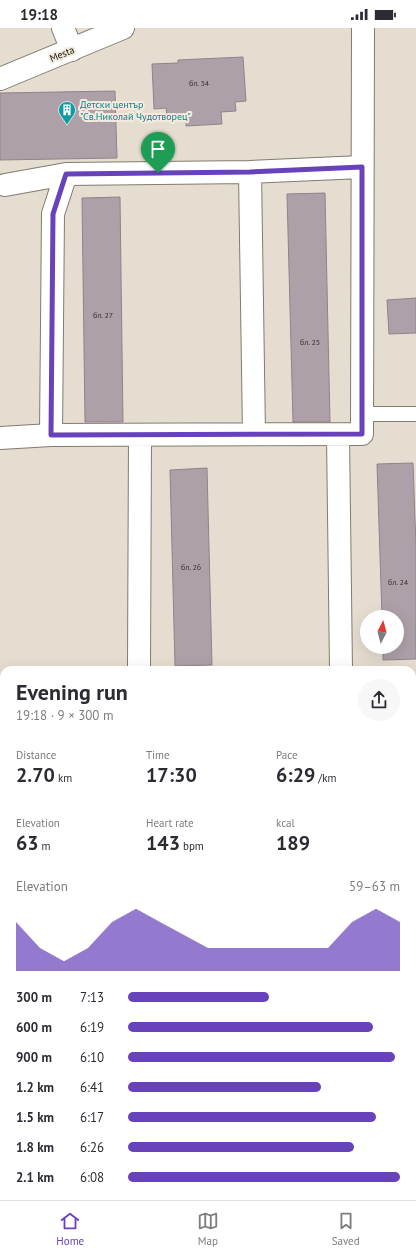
<!DOCTYPE html>
<meta charset="utf-8">
<style>
:root{--surface:#fff;--page:#f7f7f7;--text:#2b2b33;--muted:#7c7c81;--line:#e1e1e2;--accent:#6742bb}
body{margin:0;font-family:"PT Sans",sans-serif;background:var(--page);color:var(--text);height:100vh;display:flex;flex-direction:column;font-size:15px;white-space:nowrap}
*{box-sizing:border-box;margin:0}
p{font-size:13px;color:var(--muted)}
.icon{flex:none;width:22px;height:22px;fill:none;stroke:currentColor;stroke-width:2;stroke-linecap:round;stroke-linejoin:round}
.map{position:relative;flex:1;overflow:hidden}
.side{position:absolute;left:0px;top:638px;width:416px;height:534px;display:flex;flex-direction:column;background:var(--surface);border-radius:12px 12px 0 0;box-shadow:0 4px 16px #0002}
.side>*{flex:none}
.needle{width:26px;rotate:6deg}
.tools{position:absolute;left:360px;top:582px;display:grid;gap:8px}
.tools a{display:grid;place-items:center;width:44px;height:44px;border-radius:50%;background:var(--surface);box-shadow:0 4px 16px #0002;font-size:20px}
.pin{position:absolute;display:grid;place-items:center;width:34px;height:34px;color:#fff;margin:-41px -17px;border-radius:50% 50% 50% 0;rotate:-45deg;box-shadow:0 0 4px #0007}
.pin .icon{rotate:45deg}
.round{display:grid;place-items:center;flex:none;width:42px;height:42px;border-radius:21px;background:var(--page)}
.summary{display:flex;align-items:center;justify-content:space-between;height:68px;padding:0 16px}
h1{font-size:22px;font-weight:700;line-height:30px}
.stats{display:grid;grid-template-columns:repeat(3,1fr);gap:6px;height:68px;padding:4px 16px}
.stats div{display:grid;align-content:center}
.stats b{font-size:20px;font-weight:700}
.stats small{font-size:11px;font-weight:400}
.stats p{font-size:11px}
.chart{height:112px;padding:8px 16px}
.chart p{display:flex;justify-content:space-between}
.chart svg{width:100%;height:72px;margin-top:4px;fill:var(--accent);opacity:.7}
ul{padding:0 16px;list-style:none;font-size:13px}
li{display:grid;grid-template-columns:64px 48px 1fr;align-items:center;height:30px}
li i{height:10px;border-radius:5px;background:var(--accent)}
.status{display:flex;justify-content:space-between;align-items:center;height:28px;padding:0 20px;background:var(--surface);direction:ltr}
.status svg{height:11px;fill:currentColor}
.tab-bar{display:flex;justify-content:space-around;align-items:center;height:56px;border-top:1px solid var(--line);background:var(--surface);font-size:11px;color:var(--muted)}
.tab-bar a{display:grid;justify-items:center;gap:2px}
.tab-bar .active{color:var(--accent)}
.map>svg:first-child{display:block}
</style>
<div class="status"><b>19:18</b><svg viewBox="0 0 49 12"><path d="M0 12V9h3v3zM5 12V6h3v6zM10 12V3h3v9zM15 12V0h3v12zM26 1h20v11H26zM47 4h2v5h-2z"/></svg></div>
<div class="map">
<svg width="416" height="1172" viewBox="0 0 416 1172">
<rect width="100%" height="100%" fill="#e5ded0"/>
<path fill="#b1d086" d="M412 701H416V1099L412 1102Z
M0 708H4V1114L0 1103Z
M20 1168H308L301 1172H21Z"/>
<path fill="#ada0a9" stroke="#8f838c" d="M243 29 246 73 235 74 236 83 221 84 222 96 186 98V87L167 88 166 80 154 81 152 36 178 35V32Z
M115 63 117 130 0 132V65Z
M325 165 330 394H293L287 166Z
M120 169 123 394H85L82 170Z
M416 270V305L389 306 387 272Z
M413 435 416 519V631L383 632V619H397V589H382L377 436Z
M207 440 212 637 175 638 170 442Z"/>
<g fill="none" stroke-linecap="round" stroke-linejoin="round">
<defs>
<path id="service" d="M362 386H416"/>
<path id="minor" d="M63 0 72 22
M0 51 123 0
M250 144 254 406
M5 157 66 146 250 144 362 139
M51 407 53 186 66 146
M338 407 341 642
M0 410 51 407 362 406 363 0
M139 642 140 408
M412 701H416
M0 708H4
M0 1103 4 1114
M20 1168 21 1172"/>
<path id="secondary" d="M412 1102 416 1099
M301 1172 308 1168"/>
</defs>
<use href="#service" stroke="#827b6e" stroke-width="16"/>
<use href="#minor" stroke="#827b6e" stroke-width="24"/>
<use href="#secondary" stroke="#827b6e" stroke-width="24"/>
<path stroke="#767269" stroke-width="2.5" stroke-dasharray="3 3" stroke-linecap="butt" d="M412 909 416 906
M0 1042 4 1041
M98 1172 99 1168"/>
<use href="#service" stroke="#fff" stroke-width="14"/>
<use href="#minor" stroke="#fff" stroke-width="22"/>
<use href="#secondary" stroke="#fff" stroke-width="22"/>
</g>
<g fill="none" stroke-linecap="round" stroke-linejoin="round">
<defs>
<path id="route" d="M362 139V406L51 407 53 186 66 146 250 144Z"/>
</defs>
<use href="#route" stroke="#fff" stroke-width="8"/>
<use href="#route" stroke="#6742bb" stroke-width="5"/>
</g>
<defs>
<symbol id="building-pin" viewBox="-11 -11 22 30"><path d="M0 17L-7.5 6A9.5 9.5 0 1 1 7.5 6Z" fill="#0f9aa8" stroke="#f3ebdd"/><path d="M-4-6H4V6H1V3H-1V6H-4ZM-2.5-4.3h1.7v1.8h-1.7ZM.8-4.3h1.7v1.8H.8ZM-2.5-1h1.7V.8h-1.7ZM.8-1h1.7V.8H.8Z" fill="#fff"/></symbol>
</defs>
<g fill-rule="evenodd">
<use href="#building-pin" x="57" y="72" width="20" height="27"/>
</g>
<g text-anchor="middle" dominant-baseline="central" stroke-width="4" stroke-linejoin="round" paint-order="stroke">
<g font-size="8" fill="#393332">
<text x="199" y="55">бл. 34</text>
<text x="103" y="287">бл. 27</text>
<text x="310" y="314">бл. 25</text>
<text x="191" y="539">бл. 26</text>
<text x="398" y="554">бл. 24</text>
</g>
<g font-size="10" fill="#120f0b" stroke="#f3ebdd">
<text transform="translate(62 26) rotate(-22)">Mesta</text>
</g>
<g font-size="10" fill="#0d838f" stroke="#f3ebdd" text-anchor="start">
<text x="80" y="76">Детски център<tspan x="80" dy="12">"Св.Николай Чудотворец"</tspan></text>
</g>
</g>
</svg>
<div class="tools">
<a><svg class="needle" viewBox="-14 -14 28 28"><path d="M0-13l5 13h-10z" fill="#e53935"/><path d="M0 13l5-13h-10z" fill="#7c7c81"/></svg></a>
</div>
<div class="pin" style="left:158px;top:145px;background:#1e9e55"><svg class="icon" aria-label="arrive" viewBox="0 0 24 24"><path d="M6 21V4h12l-3 4 3 4H6"/></svg></div>
<section class="side">
<div class="summary"><div><h1>Evening run</h1><p>19:18 · 9 × 300 m</p></div><a class="round"><svg class="icon" aria-label="share" viewBox="0 0 24 24"><path d="M12 15V3M7 8l5-5 5 5M5 13v7h14v-7"/></svg></a></div>
<div class="stats">
<div><p>Distance</p><b>2.70<small> km</small></b></div>
<div><p>Time</p><b>17:30</b></div>
<div><p>Pace</p><b>6:29<small> /km</small></b></div>
</div>
<div class="stats">
<div><p>Elevation</p><b>63<small> m</small></b></div>
<div><p>Heart rate</p><b>143<small> bpm</small></b></div>
<div><p>kcal</p><b>189</b></div>
</div>
<div class="chart"><p><span>Elevation</span>59–63 m</p>
<svg viewBox="0 0 160 44" preserveAspectRatio="none"><path d="M0 44V14L10 30L20 38L30 30L40 14L50 6L60 14L70 22L80 30L90 30L100 30L110 30L120 30L130 30L140 14L150 6L160 14V44z"/></svg>
</div>
<ul>
<li><b>300 m</b>7:13<i style="width:52%"></i></li>
<li><b>600 m</b>6:19<i style="width:90%"></i></li>
<li><b>900 m</b>6:10<i style="width:98%"></i></li>
<li><b>1.2 km</b>6:41<i style="width:71%"></i></li>
<li><b>1.5 km</b>6:17<i style="width:91%"></i></li>
<li><b>1.8 km</b>6:26<i style="width:83%"></i></li>
<li><b>2.1 km</b>6:08<i style="width:100%"></i></li>
</ul>
</section>
</div>
<nav class="tab-bar">
<a class="active"><svg class="icon" aria-label="home" viewBox="0 0 24 24"><path d="M3 11l9-7 9 7M6 9v11h12V9"/></svg>Home</a>
<a><svg class="icon" aria-label="map" viewBox="0 0 24 24"><path d="M3 6l6-2 6 2 6-2v14l-6 2-6-2-6 2zM9 4v14M15 6v14"/></svg>Map</a>
<a><svg class="icon" aria-label="saved" viewBox="0 0 24 24"><path d="M7 4h10v16l-5-4-5 4z"/></svg>Saved</a>
</nav>
